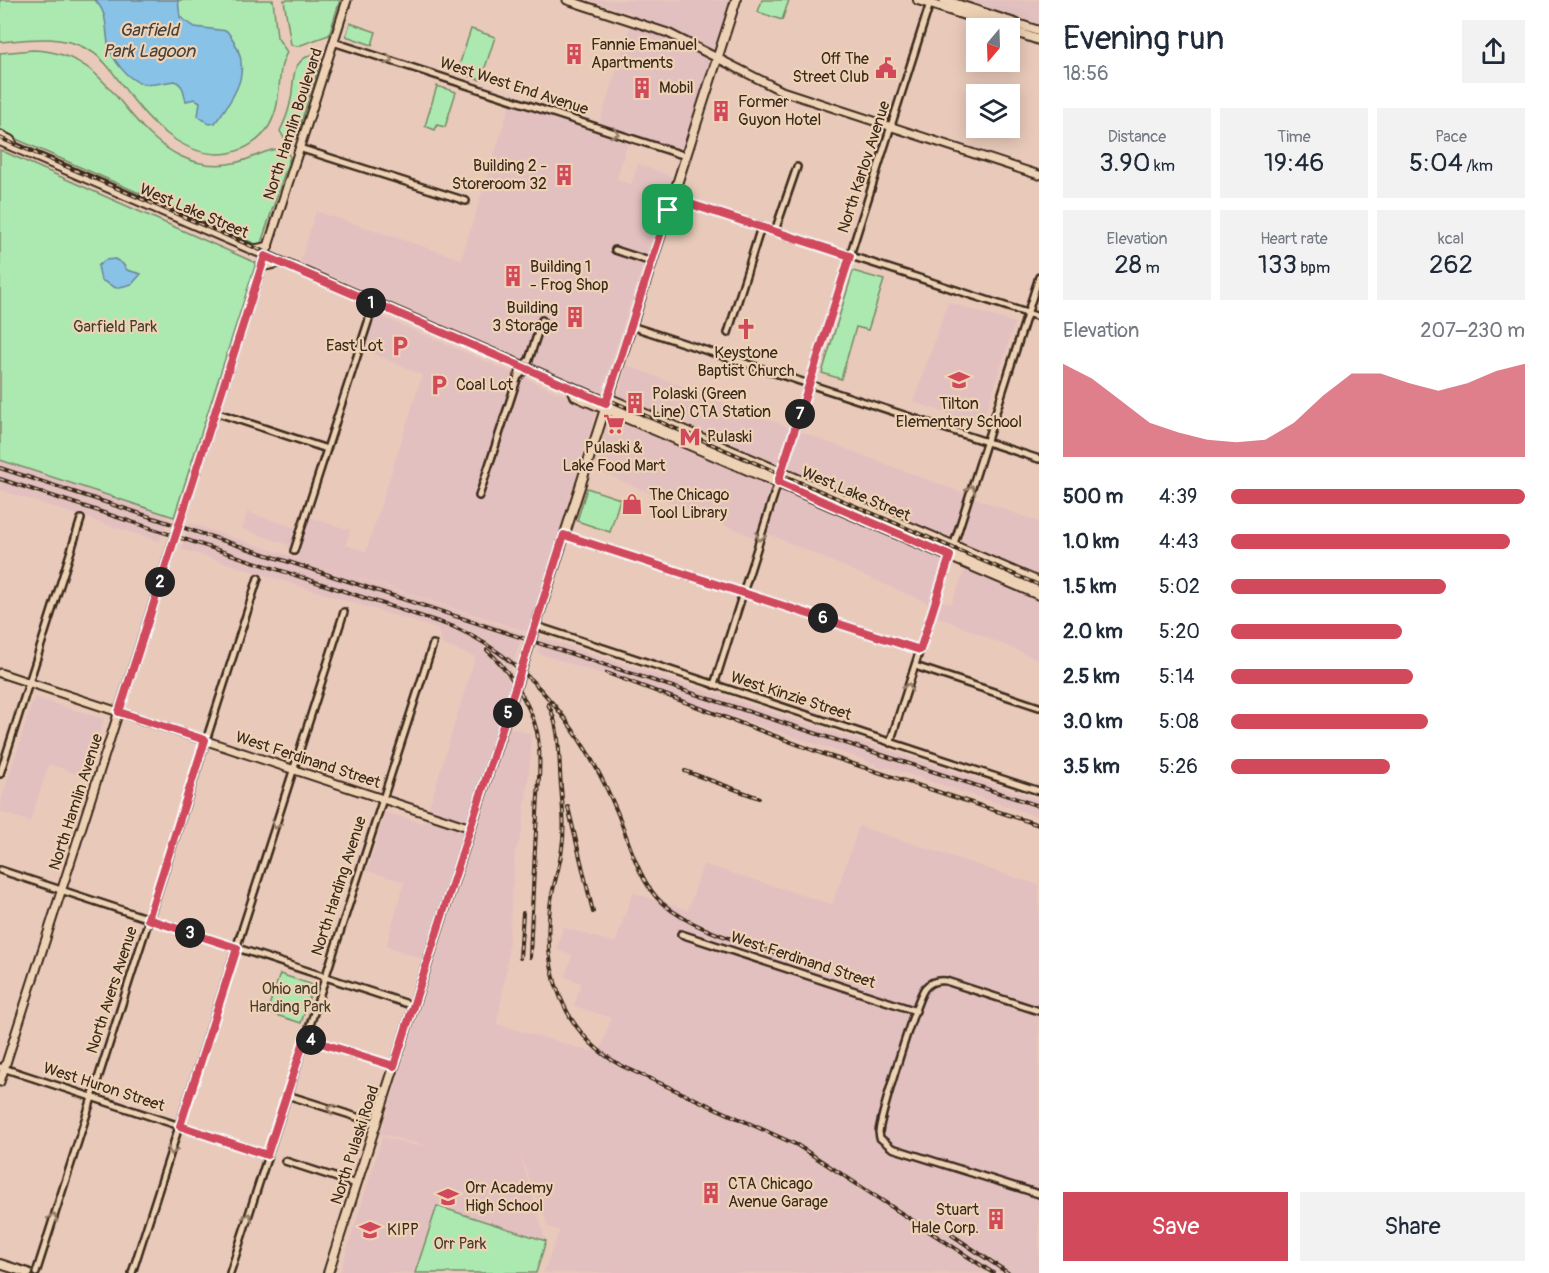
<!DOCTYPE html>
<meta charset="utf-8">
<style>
:root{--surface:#fff;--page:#f2f2f3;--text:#1f2937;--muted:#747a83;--accent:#d1495b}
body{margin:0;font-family:Pangolin,sans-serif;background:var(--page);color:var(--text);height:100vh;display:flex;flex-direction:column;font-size:22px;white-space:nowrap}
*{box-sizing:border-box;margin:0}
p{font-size:20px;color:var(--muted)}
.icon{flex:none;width:33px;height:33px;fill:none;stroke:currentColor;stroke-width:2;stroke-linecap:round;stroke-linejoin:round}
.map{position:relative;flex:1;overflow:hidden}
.panel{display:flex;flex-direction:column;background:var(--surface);width:510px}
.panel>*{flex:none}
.needle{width:39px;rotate:199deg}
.fabs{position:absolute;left:966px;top:18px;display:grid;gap:12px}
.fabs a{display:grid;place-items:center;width:54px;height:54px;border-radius:0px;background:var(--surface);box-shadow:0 3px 15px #0003;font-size:30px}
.pin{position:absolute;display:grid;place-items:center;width:51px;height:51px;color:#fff;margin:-26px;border-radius:12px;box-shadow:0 3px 9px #0006}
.km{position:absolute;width:30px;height:30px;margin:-15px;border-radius:50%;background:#222;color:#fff;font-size:16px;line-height:30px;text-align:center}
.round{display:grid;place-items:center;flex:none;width:63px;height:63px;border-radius:0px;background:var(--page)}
.headline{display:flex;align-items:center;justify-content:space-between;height:102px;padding:0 24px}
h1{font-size:33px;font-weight:600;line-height:45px}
.metrics{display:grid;grid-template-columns:repeat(3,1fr);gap:9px;height:102px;padding:6px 24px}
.metrics div{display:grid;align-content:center;border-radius:0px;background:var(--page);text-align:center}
.metrics b{font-size:26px;font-weight:600}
.metrics small{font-size:16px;font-weight:400}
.metrics p{font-size:16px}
.chart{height:168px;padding:12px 24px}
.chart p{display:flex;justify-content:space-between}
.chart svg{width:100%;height:108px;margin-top:6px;fill:var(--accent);opacity:.7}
.action{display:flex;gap:12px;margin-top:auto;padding:12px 24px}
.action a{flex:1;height:69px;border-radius:0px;background:var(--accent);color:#fff;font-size:24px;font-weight:600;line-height:69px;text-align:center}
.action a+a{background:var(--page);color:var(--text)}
ul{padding:0 24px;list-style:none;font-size:20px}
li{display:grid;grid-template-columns:96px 72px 1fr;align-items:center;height:45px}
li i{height:15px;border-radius:8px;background:var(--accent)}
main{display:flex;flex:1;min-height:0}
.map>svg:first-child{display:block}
</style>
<main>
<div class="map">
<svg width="1039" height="1273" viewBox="0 0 1039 1273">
<rect width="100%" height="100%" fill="#e9caba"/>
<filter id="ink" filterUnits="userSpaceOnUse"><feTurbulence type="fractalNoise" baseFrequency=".0167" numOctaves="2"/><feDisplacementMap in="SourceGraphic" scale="12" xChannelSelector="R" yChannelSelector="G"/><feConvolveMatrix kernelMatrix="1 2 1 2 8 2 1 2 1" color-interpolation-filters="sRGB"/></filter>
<g filter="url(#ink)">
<path fill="#e3c0c0" d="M590 0H731L684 152 599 124 634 14Z
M966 0H1039V24Z
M510 104 628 142 617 179 631 184 638 164 672 176 602 392 577 384 300 262 316 211 461 259Z
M948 302 1015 323 982 425 913 402Z
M376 314 597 409 528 632 316 564 523 633 508 678 511 686 422 959 386 946 404 882 367 871 385 812 424 823 475 657 443 645 437 629 181 549 190 523 297 558 300 549 242 529 247 512 306 531 310 517 350 530 346 545 366 551 422 375 364 350Z
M627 365 791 428 781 461 777 463 658 411 618 397Z
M611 414 770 483 772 486 755 538 593 469Z
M799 431 966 494 953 537 950 538 788 468Z
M0 460 169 516 160 542 0 490Z
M783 489 944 558 930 604 766 533Z
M973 497 1039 522V577L961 543Z
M966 568 1039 600V660L936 616 941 600 951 604Z
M541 637 1039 799V817L886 767 884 769 875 766V763L871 765 868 761 537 653Z
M34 697 104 719 85 777 49 764 30 822 0 812V803Z
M510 727 531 734V757L522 832 515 853 507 967 497 1024 590 1051 601 1048 611 1018 574 1006 581 983 565 977 572 955 556 950 563 927 615 943 633 892 655 900 659 896 668 904 688 910 703 864 832 904 859 826 1039 885V1273H543L559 1231 548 1227 520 1154 546 1241 437 1206 415 1273H340L382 1137 414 1145 427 1146 380 1134Z"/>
<path fill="#ace9b0" stroke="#748a67" stroke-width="1.5" d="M0 0H273L277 37 287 52C285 57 282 62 281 69 278 89 280 107 269 126 261 140 245 150 229 153 189 160 153 126 131 97 118 81 108 61 89 50 61 34 31 39 0 42Z
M284 0H340L329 35 298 46 291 45Z
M762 0H789L782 20 758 12Z
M350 23 376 32 372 45 346 36Z
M471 29 495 37 481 80 457 72Z
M33 50C113 53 117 124 180 156 205 168 231 167 255 156 266 152 274 147 286 150L290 157 260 246 0 132V53Z
M316 53 321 60 296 138H284L280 131C285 121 289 110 291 99 295 78 289 61 316 53Z
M437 86 456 92 445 127 437 125 435 130 425 126Z
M0 150 256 263 174 517 0 460Z
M853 271 884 280 868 330 856 327 841 379 822 373Z
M587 488 620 499 610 532 577 521Z
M280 974 313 985 301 1023 267 1012Z
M437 1206 546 1241 536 1273H415Z"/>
<path fill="#88c2e7" stroke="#698597" stroke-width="1.5" d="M95 0H178L180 17 195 27 227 31C255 66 238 93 215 123L209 124 198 116 200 102 195 99 186 101C183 92 185 86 175 81 165 82 153 86 143 84 127 80 111 58 108 43 105 26 108 14 95 0Z
M115 259 123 264 127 270 141 274 132 284 116 288 101 280 98 266 105 260Z"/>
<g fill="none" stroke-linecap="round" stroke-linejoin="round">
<defs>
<path id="minor" d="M333 42 686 156
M299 148 466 201
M672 198 1039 317
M775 231 797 167
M615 250 652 262
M369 302 371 313 380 307
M631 326 1039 459
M728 333 761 227
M519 376 526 369 542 320
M215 412 327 449
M781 473 931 0
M479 496 521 367 529 360
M564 535 920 650
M953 547 1039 277
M294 551 371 313
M536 626 1039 791
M915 666 1039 707
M714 685 778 482
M890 743 950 556
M0 774 81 519
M0 870 414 1006
M681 934 916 1011
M1039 1011 946 981C938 980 930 982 925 988 916 999 881 1115 879 1132L880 1138 892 1148 1039 1194
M305 1038 394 1066
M0 1067 268 1155
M287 1095 376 1123
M285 1161 356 1184
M36 1273 258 578
M132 1273 344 612
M230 1273 433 644"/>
<path id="tertiary" d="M567 0 668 33 782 91 1039 175
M0 673 471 828
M0 1082 347 0"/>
<path id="secondary" d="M918 0 1005 28
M944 0 1039 31
M1010 30 1039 40
M0 135 10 140 14 147
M0 141 1039 588
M252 250 268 247
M262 266 278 263
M572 389 575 396 1039 595
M608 398 1039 582
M0 1264 28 1273
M328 1273 736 0"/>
</defs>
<use href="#minor" stroke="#3b2a1e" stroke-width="10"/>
<use href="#tertiary" stroke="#3b2a1e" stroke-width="11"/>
<use href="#secondary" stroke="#3b2a1e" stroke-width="12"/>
<use href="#minor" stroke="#eed2b5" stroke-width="5"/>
<use href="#tertiary" stroke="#eed2b5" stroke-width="7"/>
<use href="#secondary" stroke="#eed2b5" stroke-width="8"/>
<defs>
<path id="rail" d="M0 138 1039 585
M0 468 1039 806
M0 479 454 627C533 662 586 736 618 814 629 842 639 882 662 903 695 931 739 941 779 954
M487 650C509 670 530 703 537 732 542 758 538 788 537 815 534 862 532 910 530 957
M607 673 823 754 1039 825
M548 704C559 725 559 748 560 771 561 796 566 823 562 848 560 868 552 887 550 907 542 971 563 1034 622 1066L797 1145 993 1273
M685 771 759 798
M568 807 593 912
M520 958 523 913
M952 1235 1008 1273"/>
</defs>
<use href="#rail" stroke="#3b2a1e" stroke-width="4"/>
<use href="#rail" stroke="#eed2b5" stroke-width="1.5" stroke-dasharray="4.5" stroke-linecap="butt"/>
</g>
<defs><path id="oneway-chevron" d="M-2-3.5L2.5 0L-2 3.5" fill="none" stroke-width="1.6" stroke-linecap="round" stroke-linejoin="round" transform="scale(1.5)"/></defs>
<g stroke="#947e6a">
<use href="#oneway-chevron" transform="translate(389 60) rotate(18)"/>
<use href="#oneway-chevron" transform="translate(615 133) rotate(18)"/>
<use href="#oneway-chevron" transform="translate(971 489) rotate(-72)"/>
<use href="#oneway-chevron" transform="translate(760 537) rotate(108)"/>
<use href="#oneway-chevron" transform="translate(908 687) rotate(-72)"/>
<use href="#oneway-chevron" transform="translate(276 825) rotate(108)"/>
<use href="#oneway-chevron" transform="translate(331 1109) rotate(-162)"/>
<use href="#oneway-chevron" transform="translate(172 1151) rotate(108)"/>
<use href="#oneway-chevron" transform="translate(53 1217) rotate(-72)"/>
<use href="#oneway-chevron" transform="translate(248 1217) rotate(-72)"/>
</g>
</g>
<g fill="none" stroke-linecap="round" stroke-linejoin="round" filter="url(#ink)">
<defs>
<path id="route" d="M672 198 850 256 778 482 950 556 920 650 564 535 394 1066 305 1038 267 1155 180 1126 237 948 148 919 205 740 119 712 265 256 606 403Z"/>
</defs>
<use href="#route" stroke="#fff" stroke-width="12"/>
<use href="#route" stroke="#d1495b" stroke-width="8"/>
</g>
<defs>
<symbol id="building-bare" viewBox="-9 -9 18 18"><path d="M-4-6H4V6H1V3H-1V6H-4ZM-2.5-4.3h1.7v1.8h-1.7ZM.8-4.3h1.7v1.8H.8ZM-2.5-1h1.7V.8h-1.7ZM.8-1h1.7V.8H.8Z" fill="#d1495b" stroke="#eed2b5" stroke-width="2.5" paint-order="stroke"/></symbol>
<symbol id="civic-bare" viewBox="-9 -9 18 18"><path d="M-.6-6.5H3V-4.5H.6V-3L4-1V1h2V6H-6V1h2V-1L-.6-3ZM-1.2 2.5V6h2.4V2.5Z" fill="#d1495b" stroke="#eed2b5" stroke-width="2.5" paint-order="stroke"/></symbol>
<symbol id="church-bare" viewBox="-9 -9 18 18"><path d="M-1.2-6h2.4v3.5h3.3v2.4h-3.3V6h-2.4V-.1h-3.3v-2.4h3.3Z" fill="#d1495b" stroke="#eed2b5" stroke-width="2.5" paint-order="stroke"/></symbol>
<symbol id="parking-bare" viewBox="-9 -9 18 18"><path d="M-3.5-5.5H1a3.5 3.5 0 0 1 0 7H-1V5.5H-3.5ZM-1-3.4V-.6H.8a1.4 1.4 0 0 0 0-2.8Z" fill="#d1495b" stroke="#eed2b5" stroke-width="2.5" paint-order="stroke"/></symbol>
<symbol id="school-bare" viewBox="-9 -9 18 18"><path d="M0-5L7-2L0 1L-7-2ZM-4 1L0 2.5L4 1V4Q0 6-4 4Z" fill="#d1495b" stroke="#eed2b5" stroke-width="2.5" paint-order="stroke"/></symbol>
<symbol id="supermarket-bare" viewBox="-9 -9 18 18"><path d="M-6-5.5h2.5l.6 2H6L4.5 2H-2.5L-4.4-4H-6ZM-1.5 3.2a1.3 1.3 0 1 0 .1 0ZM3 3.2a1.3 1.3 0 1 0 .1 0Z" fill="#d1495b" stroke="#eed2b5" stroke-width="2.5" paint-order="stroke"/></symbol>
<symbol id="metro-bare" viewBox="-9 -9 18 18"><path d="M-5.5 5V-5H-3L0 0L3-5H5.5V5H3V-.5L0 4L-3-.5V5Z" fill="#d1495b" stroke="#eed2b5" stroke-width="2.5" paint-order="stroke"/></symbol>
<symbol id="shop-bare" viewBox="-9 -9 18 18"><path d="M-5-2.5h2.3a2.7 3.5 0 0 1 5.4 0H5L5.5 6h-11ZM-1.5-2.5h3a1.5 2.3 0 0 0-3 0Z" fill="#d1495b" stroke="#eed2b5" stroke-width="2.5" paint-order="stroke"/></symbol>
</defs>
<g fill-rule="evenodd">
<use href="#building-bare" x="559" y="39" width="30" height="30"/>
<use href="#civic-bare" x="871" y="53" width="30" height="30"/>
<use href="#building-bare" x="627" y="73" width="30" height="30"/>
<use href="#building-bare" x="706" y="96" width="30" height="30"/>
<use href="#building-bare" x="549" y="160" width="30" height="30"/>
<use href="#building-bare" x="498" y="261" width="30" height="30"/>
<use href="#building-bare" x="560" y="302" width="30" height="30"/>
<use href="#church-bare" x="731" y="314" width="30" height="30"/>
<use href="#parking-bare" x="385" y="331" width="30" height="30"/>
<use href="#school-bare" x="944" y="365" width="30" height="30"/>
<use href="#parking-bare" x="424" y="370" width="30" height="30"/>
<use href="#building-bare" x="620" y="388" width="30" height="30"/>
<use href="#supermarket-bare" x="599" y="409" width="30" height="30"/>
<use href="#metro-bare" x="675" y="422" width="30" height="30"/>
<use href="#shop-bare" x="617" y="489" width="30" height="30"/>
<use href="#building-bare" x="696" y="1178" width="30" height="30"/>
<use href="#school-bare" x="433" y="1182" width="30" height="30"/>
<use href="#building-bare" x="981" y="1204" width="30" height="30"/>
<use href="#school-bare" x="355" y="1215" width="30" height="30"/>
</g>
<g text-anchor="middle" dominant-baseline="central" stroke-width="4.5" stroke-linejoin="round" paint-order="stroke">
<g font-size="16" fill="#3b2a1e" stroke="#eed2b5" text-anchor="start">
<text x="591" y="45">Fannie Emanuel<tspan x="591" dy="18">Apartments</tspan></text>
<text x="869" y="59" text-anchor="end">Off The<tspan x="869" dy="18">Street Club</tspan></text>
<text x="659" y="88">Mobil</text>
<text x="738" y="102">Former<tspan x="738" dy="18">Guyon Hotel</tspan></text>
<text x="547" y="166" text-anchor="end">Building 2 -<tspan x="547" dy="18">Storeroom 32</tspan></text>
<text x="530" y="267">Building 1<tspan x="530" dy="18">- Frog Shop</tspan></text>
<text x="558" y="308" text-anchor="end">Building<tspan x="558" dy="18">3 Storage</tspan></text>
<text x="383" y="346" text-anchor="end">East Lot</text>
<text x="746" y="353" text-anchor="middle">Keystone<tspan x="746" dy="18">Baptist Church</tspan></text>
<text x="456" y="385">Coal Lot</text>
<text x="652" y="394">Polaski (Green<tspan x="652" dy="18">Line) CTA Station</tspan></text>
<text x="959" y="404" text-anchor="middle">Tilton<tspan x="959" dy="18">Elementary School</tspan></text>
<text x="707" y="437">Pulaski</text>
<text x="614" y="448" text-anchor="middle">Pulaski &amp;<tspan x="614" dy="18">Lake Food Mart</tspan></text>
<text x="649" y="495">The Chicago<tspan x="649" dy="18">Tool Library</tspan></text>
<text x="728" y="1184">CTA Chicago<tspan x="728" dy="18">Avenue Garage</tspan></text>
<text x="465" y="1188">Orr Academy<tspan x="465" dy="18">High School</tspan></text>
<text x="979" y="1210" text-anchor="end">Stuart<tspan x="979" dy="18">Hale Corp.</tspan></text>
<text x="387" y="1230">KIPP</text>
</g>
<g font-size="16" fill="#3b2a1e" stroke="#eed2b5">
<text transform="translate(514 86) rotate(18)">West West End Avenue</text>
<text transform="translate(293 124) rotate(-72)">North Hamlin Boulevard</text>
<text transform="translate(864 167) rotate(-72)">North Karlov Avenue</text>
<text transform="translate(194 211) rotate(23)">West Lake Street</text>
<text transform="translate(856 494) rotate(23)">West Lake Street</text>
<text transform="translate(791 696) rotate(18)">West Kinzie Street</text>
<text transform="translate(308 760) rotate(18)">West Ferdinand Street</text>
<text transform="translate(76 802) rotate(-72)">North Hamlin Avenue</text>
<text transform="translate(339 886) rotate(-72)">North Harding Avenue</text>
<text transform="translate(803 960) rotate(18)">West Ferdinand Street</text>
<text transform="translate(112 990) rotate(-72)">North Avers Avenue</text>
<text transform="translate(104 1087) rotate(18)">West Huron Street</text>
<text transform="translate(355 1145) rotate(-72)">North Pulaski Road</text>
</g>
<g font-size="16" fill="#463d2d" stroke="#eed2b5">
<text x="115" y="327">Garfield Park</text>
<text x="290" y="989">Ohio and<tspan x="290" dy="18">Harding Park</tspan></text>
<text x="460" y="1244">Orr Park</text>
</g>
<g font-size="18" font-style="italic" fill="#47413c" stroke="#eed2b5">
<text x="149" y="30">Garfield<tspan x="149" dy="21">Park Lagoon</tspan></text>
</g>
</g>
</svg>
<div class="fabs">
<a><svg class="needle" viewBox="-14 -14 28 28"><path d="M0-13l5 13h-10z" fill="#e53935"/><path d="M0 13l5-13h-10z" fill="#747a83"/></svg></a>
<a><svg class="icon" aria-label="layers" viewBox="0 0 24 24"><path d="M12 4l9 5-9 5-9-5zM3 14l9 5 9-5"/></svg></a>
</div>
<div class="pin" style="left:668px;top:210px;background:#1e9e55"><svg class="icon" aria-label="arrive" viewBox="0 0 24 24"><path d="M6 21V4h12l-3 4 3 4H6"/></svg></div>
<b class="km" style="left:371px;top:303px">1</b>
<b class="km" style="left:160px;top:582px">2</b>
<b class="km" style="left:190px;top:933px">3</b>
<b class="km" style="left:311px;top:1040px">4</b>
<b class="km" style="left:508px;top:713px">5</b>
<b class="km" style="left:823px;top:618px">6</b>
<b class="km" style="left:800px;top:414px">7</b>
</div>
<section class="panel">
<div class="headline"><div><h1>Evening run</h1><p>18:56</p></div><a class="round"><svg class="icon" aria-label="share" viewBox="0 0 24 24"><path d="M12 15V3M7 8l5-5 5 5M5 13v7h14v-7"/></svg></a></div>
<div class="metrics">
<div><p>Distance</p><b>3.90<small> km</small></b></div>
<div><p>Time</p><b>19:46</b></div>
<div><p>Pace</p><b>5:04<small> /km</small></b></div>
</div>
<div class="metrics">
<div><p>Elevation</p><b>28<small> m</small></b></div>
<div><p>Heart rate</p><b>133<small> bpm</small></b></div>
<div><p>kcal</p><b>262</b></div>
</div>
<div class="chart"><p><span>Elevation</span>207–230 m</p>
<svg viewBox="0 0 160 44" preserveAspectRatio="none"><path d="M0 44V6L10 12L20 21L30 30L40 34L50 37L60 38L70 37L80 30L90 19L100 10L110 10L120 14L130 17L140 14L150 9L160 6V44z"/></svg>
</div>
<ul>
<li><b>500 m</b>4:39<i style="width:100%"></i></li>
<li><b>1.0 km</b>4:43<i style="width:95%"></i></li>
<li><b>1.5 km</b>5:02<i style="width:73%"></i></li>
<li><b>2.0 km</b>5:20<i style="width:58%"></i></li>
<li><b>2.5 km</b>5:14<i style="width:62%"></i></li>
<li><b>3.0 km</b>5:08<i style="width:67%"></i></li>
<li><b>3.5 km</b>5:26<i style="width:54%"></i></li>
</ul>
<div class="action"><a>Save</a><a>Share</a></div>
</section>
</main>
